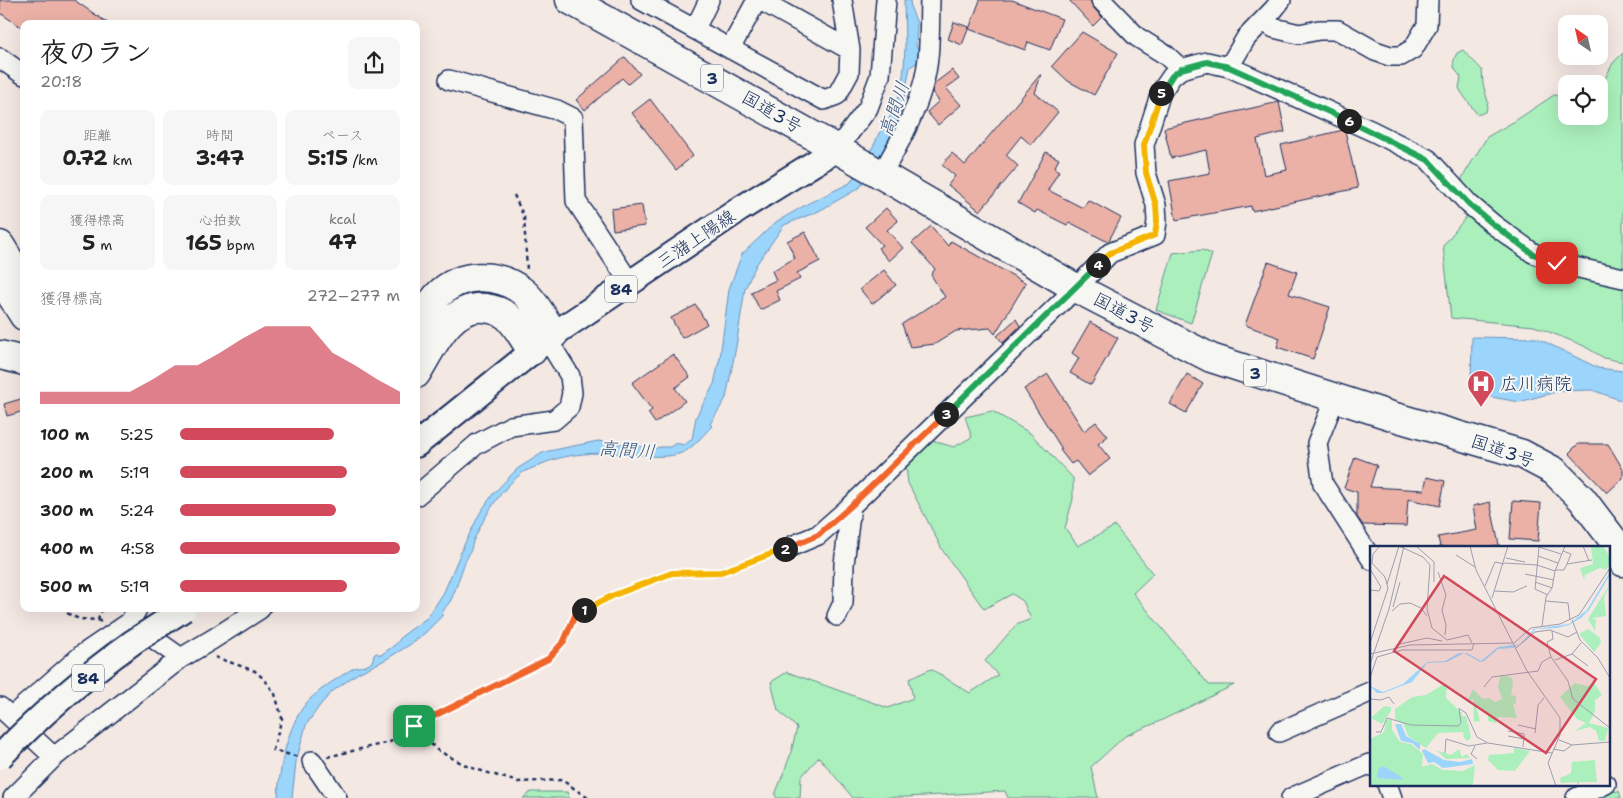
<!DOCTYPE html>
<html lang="ja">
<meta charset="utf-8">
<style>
:root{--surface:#fff;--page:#f6f6f6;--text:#222;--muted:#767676;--accent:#d1495b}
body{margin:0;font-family:"Shantell Sans","Klee One",sans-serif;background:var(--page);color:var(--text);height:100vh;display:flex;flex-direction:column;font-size:19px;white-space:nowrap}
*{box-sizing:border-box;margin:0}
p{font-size:16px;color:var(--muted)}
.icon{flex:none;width:28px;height:28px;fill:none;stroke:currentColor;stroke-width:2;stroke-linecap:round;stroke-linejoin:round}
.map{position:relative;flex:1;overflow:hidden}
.panel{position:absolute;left:20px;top:20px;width:400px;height:592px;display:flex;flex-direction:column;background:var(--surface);border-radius:10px;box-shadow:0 5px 20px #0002}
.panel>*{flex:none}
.needle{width:32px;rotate:326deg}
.fabs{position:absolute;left:1558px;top:15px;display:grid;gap:10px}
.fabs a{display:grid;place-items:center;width:50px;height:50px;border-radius:10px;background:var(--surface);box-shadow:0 5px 20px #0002;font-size:25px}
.pin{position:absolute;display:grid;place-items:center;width:42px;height:42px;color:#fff;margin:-21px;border-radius:10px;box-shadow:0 2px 8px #0006}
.km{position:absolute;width:25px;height:25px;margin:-12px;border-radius:50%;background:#222;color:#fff;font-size:14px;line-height:25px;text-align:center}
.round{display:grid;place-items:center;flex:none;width:52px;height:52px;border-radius:10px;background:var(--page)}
.summary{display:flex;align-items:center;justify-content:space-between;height:85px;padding:0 20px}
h1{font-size:28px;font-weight:700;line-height:38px}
.figures{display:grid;grid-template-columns:repeat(3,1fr);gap:8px;height:85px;padding:5px 20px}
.figures div{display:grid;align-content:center;border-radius:10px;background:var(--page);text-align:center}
.figures b{font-size:21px;font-weight:700}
.figures small{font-size:14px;font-weight:400}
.figures p{font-size:14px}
.chart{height:140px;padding:10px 20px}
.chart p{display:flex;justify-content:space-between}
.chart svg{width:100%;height:90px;margin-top:5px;fill:var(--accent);opacity:.7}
ul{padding:0 20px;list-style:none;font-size:16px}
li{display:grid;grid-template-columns:80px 60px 1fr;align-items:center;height:38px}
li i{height:12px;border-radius:6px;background:var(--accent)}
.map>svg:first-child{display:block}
</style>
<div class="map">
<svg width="1623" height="798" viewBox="0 0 1623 798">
<rect width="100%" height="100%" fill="#f4e8e3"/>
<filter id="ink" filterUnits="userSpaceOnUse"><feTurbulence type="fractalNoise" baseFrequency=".02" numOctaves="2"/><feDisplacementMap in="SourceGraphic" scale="10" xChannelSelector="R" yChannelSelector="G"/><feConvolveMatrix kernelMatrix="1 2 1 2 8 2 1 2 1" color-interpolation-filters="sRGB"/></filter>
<g filter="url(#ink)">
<path fill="#abf0bc" stroke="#63908d" d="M1463 50 1482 70 1483 84 1488 102 1486 111 1481 114H1477L1461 92 1459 88 1461 77C1453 67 1451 65 1457 53Z
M1623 53V362L1604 358 1582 345 1534 326 1451 318 1443 246 1466 217 1462 178 1487 137 1515 121 1554 95 1566 97V116H1599V90L1613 63Z
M1202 250 1212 254 1191 323 1156 310 1173 253Z
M992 411 1030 433 1073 478V499L1065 528 1078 546 1115 526 1153 574 1133 593 1209 685H1234L1158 722 1125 736 1091 767 1098 798H1008L1005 791 908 797 853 798 819 757 801 777 800 798H777L775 795 790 756 797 728 778 710 771 682 787 672 888 708 913 698 909 679 931 669 970 693 998 675 985 661 1016 625 1031 619 1023 601 1012 594 984 609 943 551 908 483 906 467 933 441 954 447 972 437 965 417Z
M1619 791 1621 798H1589L1599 793Z
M531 792H567L569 798H523Z"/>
<path fill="#9bd5fb" stroke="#6893bc" d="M904 0H910L911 9 917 23 916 46 919 50 918 62 910 67 906 89 899 117 901 125 885 153 859 188 819 211 784 225 756 265 745 289 736 347 726 398 710 424 712 426C703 435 695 446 684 452 668 459 648 456 632 454 598 452 566 452 535 467 531 469 526 470 522 473 501 489 486 514 475 537 472 542 472 549 469 554 461 569 458 585 451 600 448 605 442 610 442 616L425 633 411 644 385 660 358 673 333 691 321 704 306 725 296 762 292 798H278C279 768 288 720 311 698 323 687 338 678 352 669 358 665 364 669 372 662L374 655 376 653 381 655 396 644 402 636 428 617 444 592 463 547 480 513 493 494 517 469 544 452 598 441 612 443 635 444 650 450 660 447H670L676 443 684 445 692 439 696 417 714 384 720 357 729 289 742 254 776 222 809 203 850 183 875 143 879 133 887 124 901 91 904 68 905 46Z
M1472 337 1537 338 1598 368 1623 371V401L1592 390 1559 391 1519 402 1486 396 1477 391 1471 381Z"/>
<path fill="#ebb1a6" stroke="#1b2f5e" d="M0 0H74L109 24H24V29L0 13Z
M980 0H1012L1062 19 1050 50 1028 42 1025 50 969 29Z
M1069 0H1090L1093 7 1102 17 1093 26Z
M954 22 969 27 962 45 948 39Z
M1082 32 1118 53 1094 95 1068 81 1052 66Z
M625 57 640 74 628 84 622 78 585 110 576 100Z
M952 70 959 79 946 88 961 105 938 125 927 112 939 101 932 92 935 83Z
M1040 75H1041L1035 93 1058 112 1031 145 1021 136 1006 155 1018 166 980 211 948 185 955 176 942 165 952 153 965 165Z
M650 99 693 156 676 170 632 113Z
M1279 102 1285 132 1257 139 1264 175 1287 170 1281 145 1343 130 1345 131 1358 188 1252 211 1251 206 1176 220 1169 181 1210 173 1206 150 1171 158 1164 128Z
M1046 152 1059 159 1054 168 1059 171 1048 190 1083 208 1088 200 1121 218 1108 242 1069 222 1067 225 1037 210 1035 213 1018 203Z
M642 205 645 226 613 230 611 209Z
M886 208 898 221 887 230 903 248 889 261 878 248 882 245 865 227Z
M931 226 948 246 951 241 1026 283 995 334 990 328 956 331 935 344 910 347 902 324 945 297 931 275 935 269 912 243Z
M805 232 820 261 797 273 800 279 776 291 780 300 760 310 751 292 776 280 772 271 795 258 787 241Z
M1268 262 1297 272 1289 294 1330 307 1313 359 1277 347 1280 338 1245 325Z
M884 270 896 285 872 304 860 289Z
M696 305 707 324 682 338 671 318Z
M1016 319 1020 326 1003 343 997 336Z
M1090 322 1118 338 1091 385 1070 373 1079 358 1072 353Z
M673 354 690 377 675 388 685 401 655 423 648 413 652 410 632 383Z
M1048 374 1084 431 1096 422 1108 436 1098 444 1110 459 1088 476 1076 461 1071 464 1060 450 1062 449 1024 389Z
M1187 374 1203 384 1186 413 1170 404Z
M24 398V411L7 416 4 404Z
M1578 444H1608L1623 469V478L1607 493 1569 453Z
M1355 457 1377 465 1370 487 1424 490 1427 477 1445 481 1440 506 1408 499 1406 526 1363 525 1357 517V492L1344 488Z
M1513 501 1541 503 1538 541 1510 539Z
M1490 502 1499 545 1489 547H1440L1438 537 1477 530 1473 506Z"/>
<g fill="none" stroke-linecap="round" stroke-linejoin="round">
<defs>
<path id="minor" d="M641 0 824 100 837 95 849 73 850 50 842 0
M760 0 850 50
M1101 0 1137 37 1166 55 1181 69
M1263 21 1274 28 1299 34 1319 30H1338L1375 51 1390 56H1401L1413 49 1427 25 1428 0
M695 29 709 0
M730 49 757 0
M0 58 24 75
M1229 67 1246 38 1274 9 1281 0
M449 80 557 110 573 118 576 201 630 283
M837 149 868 108 880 76 886 0
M881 175C897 147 913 119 922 88 931 60 929 29 930 0
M1335 398 1317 443 1323 484 1372 560
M416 496 477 444 511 426 554 420 569 407 572 393 570 376 547 339
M792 546 818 535 851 506
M837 616 843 603 844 564 851 506 1076 288 1110 253 1155 235 1157 221 1156 205 1146 173 1144 145 1161 92 1172 76 1181 69 1207 62 1229 67 1372 131 1428 159 1469 204 1494 225 1533 253 1557 263 1623 278
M137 627 181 658
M0 707 54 757
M11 717 83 654 130 622 137 609
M1279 732 1372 691
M312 761 337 798
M1387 784 1392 798
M13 798 54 757 181 658 213 639 260 609
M1291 798 1369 764 1372 766
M1576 798 1606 784"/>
<path id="major" d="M416 445 554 334 740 209 837 149"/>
<path id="highway" d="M570 0 837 149 1076 288 1211 358 1395 417 1522 454 1554 471 1582 499 1614 541 1623 562
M0 245 24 284
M0 277 24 316
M416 331C422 318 428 306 438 295 461 272 497 272 522 291 534 300 545 321 554 334
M0 355 24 361
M416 374C432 349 449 304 485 308 493 309 500 311 507 316 517 325 524 340 532 351"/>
</defs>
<use href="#minor" stroke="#1b2f5e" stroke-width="22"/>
<use href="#major" stroke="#1b2f5e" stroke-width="28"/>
<use href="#highway" stroke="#1b2f5e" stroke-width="31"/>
<path stroke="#1b2f5e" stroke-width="2.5" stroke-dasharray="4 4" stroke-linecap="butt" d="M514 195 524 217 527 271
M67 613 79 619 98 620 101 622
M98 620 102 609
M215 657 255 671 265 680 275 694 282 718 273 750 298 757
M414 726 437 750 469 767 518 782 562 780 588 798
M327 757 390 742 414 726 548 659 564 641 576 613 614 595 672 573 721 572 779 552"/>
<use href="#minor" stroke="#f6f6f2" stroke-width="19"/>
<use href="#major" stroke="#f6f6f2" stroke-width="24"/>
<use href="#highway" stroke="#f6f6f2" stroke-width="28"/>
<defs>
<path id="major-bridge" d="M0 757C39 716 87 675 133 642 150 631 167 620 184 609"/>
</defs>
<use href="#major-bridge" stroke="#1b2f5e" stroke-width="28" stroke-linecap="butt"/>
<use href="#major-bridge" stroke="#f6f6f2" stroke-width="24"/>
</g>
</g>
<g fill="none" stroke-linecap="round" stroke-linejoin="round" filter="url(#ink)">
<defs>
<path id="split-1" d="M414 726 548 659 564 641 576 613 584 610"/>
<path id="split-2" d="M584 610 614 595 672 573 721 572 785 549"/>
<path id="split-3" d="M785 549 818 535 851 506 946 414"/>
<path id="split-4" d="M946 414 1098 265"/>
<path id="split-5" d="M1098 265 1110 253 1155 235 1157 221 1156 205 1146 173 1144 145 1161 93"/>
<path id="split-6" d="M1161 93 1172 76 1181 69 1207 62 1229 67 1349 121"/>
<path id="split-7" d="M1349 121 1428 160 1469 204 1494 225 1533 254 1557 263"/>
</defs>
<use href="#split-1" stroke="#fff" stroke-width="10"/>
<use href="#split-2" stroke="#fff" stroke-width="10"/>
<use href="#split-3" stroke="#fff" stroke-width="10"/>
<use href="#split-4" stroke="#fff" stroke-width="10"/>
<use href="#split-5" stroke="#fff" stroke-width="10"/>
<use href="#split-6" stroke="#fff" stroke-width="10"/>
<use href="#split-7" stroke="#fff" stroke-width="10"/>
<use href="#split-1" stroke="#f0652b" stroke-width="6"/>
<use href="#split-2" stroke="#f5b400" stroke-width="6"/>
<use href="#split-3" stroke="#f0652b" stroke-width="6"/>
<use href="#split-4" stroke="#22a559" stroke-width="6"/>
<use href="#split-5" stroke="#f5b400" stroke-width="6"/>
<use href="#split-6" stroke="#22a559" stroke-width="6"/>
<use href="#split-7" stroke="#22a559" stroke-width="6"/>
</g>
<defs>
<symbol id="hospital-pin" viewBox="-11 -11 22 30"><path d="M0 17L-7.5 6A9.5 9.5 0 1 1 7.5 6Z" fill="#d1495b" stroke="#f6f6f2"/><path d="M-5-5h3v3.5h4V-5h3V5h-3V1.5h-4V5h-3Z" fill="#fff"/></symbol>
</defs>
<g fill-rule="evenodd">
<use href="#hospital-pin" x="1465" y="368" width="32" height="43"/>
</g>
<g text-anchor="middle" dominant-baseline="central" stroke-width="4" stroke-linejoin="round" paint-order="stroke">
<g fill="#f6f6f2" stroke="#5d6b8a" stroke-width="1">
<rect x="701" y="64.5" width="22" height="27" rx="4"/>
<rect x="605" y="275.5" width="32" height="27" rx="4"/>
<rect x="1244" y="359.5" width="22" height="27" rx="4"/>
<rect x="72" y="664.5" width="32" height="27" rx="4"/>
</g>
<g font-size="16" font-weight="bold" fill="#1b2f5e">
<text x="712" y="78">3</text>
<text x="621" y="289">84</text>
<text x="1255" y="373">3</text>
<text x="88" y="678">84</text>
</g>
<g font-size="18" fill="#1b2f5e" stroke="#f6f6f2">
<text transform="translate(772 112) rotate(30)">国道3号</text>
<text transform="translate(696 239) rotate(-34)">三潴上陽線</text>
<text transform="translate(1124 313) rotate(28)">国道3号</text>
<text transform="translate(1503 451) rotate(19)">国道3号</text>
</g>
<g font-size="18" fill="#1b2f5e" stroke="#f6f6f2" text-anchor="start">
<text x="1500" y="384">広川病院</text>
</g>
<g font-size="19" font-style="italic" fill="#3b5885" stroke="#f6f6f2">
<text transform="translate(894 109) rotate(-71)">高間川</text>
<text transform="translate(627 450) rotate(4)">高間川</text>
</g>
</g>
<g transform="translate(1370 546)">
<rect width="240" height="240" fill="#f4e8e3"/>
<path d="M221 0H233L240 11V18L236 24 230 22 215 29 214 34 210 22 223 18ZM240 38 234 52 236 70 222 72 226 74 225 85 218 73ZM218 83 230 92 231 97 224 106 209 88ZM134 130 141 131 143 136 141 149 146 150V157L143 158 147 172 128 171 126 177 118 175V168L106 161 110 175 104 176 103 153 97 156 103 143 113 153 119 152 125 156 132 153 128 141 130 131ZM205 137 217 140 224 137 232 149 225 154V166L219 177 238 182 235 195H229L226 185 220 181 205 185 216 177 207 173 190 151ZM74 138 77 140 76 152 92 167 91 170H96L101 191 98 195 94 192 93 186 68 187 56 202 38 190 33 177 25 174V163L42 151 56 149ZM14 160 21 161V165L12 178 1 172ZM22 173V184L30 196 41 198 53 208 52 221 62 218 73 224 93 225 105 219 103 239 0 240V193L14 186 16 174ZM144 202 160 205 145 225 128 224 118 214 119 209 144 207ZM89 203 92 211 97 208 100 212 76 213 66 204 81 209ZM225 214 227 236H210L207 240V236L191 237 190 232 201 227 202 216Z" fill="#abf0bc"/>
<path d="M240 26V29L219 64 211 72 199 79 187 82 166 83 156 94 143 102 128 103 114 115 110 116 94 107 77 116 57 117 42 136 13 147H7L0 140 13 146 33 138 57 116 75 115 89 107H97L111 115 128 101 150 98 164 83 199 78 217 64ZM25 178H31L36 190 50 198V204L42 197 31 195ZM54 203 74 214 90 216 102 213 103 218 73 222 64 216 58 217 52 205ZM13 220 30 230 33 234 7 232 9 222Z" fill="#9bd5fb"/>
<path fill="none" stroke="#9d9eae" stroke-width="1" d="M29 0 53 11 60 19 57 63 62 82 77 94 98 89 102 97M46 0 64 16V36M100 0 106 24 157 125 190 172V189L178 217 186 240M213 0 219 15M86 9 105 21M168 10 188 17M136 12 155 16M134 17 167 19 185 25M197 18 222 14M0 23 11 41 9 45 0 44M185 24H194L197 18 201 8 193 5M68 26 76 49 72 64 76 79 75 89M155 28 184 34M165 36 182 42M17 38 29 0M115 40 125 16 134 18M124 45 143 46 157 40M178 49 165 43 169 1 191 8M122 52 138 0M176 55 198 57 200 74M23 61 30 36M22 65 30 58 40 57 51 62 57 70M202 74 210 94 228 112 240 132M172 80 176 51 182 42 185 25 195 0M0 97 18 42 15 31 2 17 3 8 10 0M144 97 161 82 190 78 209 69 240 22M30 98 57 92 72 95M146 102 165 86 180 84 198 91 207 86M0 108 40 99 143 97M202 108 218 120M181 111 177 96 183 93 182 85M185 114 202 108 211 97M0 118 19 63 34 0M0 132 7 111 32 104H102L104 97M114 141 122 131 168 125 172 116 181 111 198 135 203 153 240 182M0 153 11 154 19 151 24 158M90 163 96 167 107 191 118 197 182 207M148 179 166 183M138 185 154 188 153 201M6 186H11L17 172 41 179 88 180 91 177 89 162M165 187 168 159 174 152M138 190 154 193M189 194 202 199 240 196M105 200 101 208 107 213M183 203 194 205 202 199M75 207 76 193 99 200 117 197"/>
<path fill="#d1495b" fill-opacity="0.15" stroke="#d1495b" stroke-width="2.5" d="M74 30 226 133 176 207 24 105Z"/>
<rect width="240" height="240" fill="none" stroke="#1b2f5e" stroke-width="2.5"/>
</g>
</svg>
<div class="fabs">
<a><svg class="needle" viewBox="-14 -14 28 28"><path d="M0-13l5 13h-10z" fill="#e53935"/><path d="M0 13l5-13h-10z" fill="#767676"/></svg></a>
<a><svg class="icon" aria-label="locate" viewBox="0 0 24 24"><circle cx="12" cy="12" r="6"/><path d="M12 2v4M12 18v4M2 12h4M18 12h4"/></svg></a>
</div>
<div class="pin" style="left:414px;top:726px;background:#1e9e55"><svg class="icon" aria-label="arrive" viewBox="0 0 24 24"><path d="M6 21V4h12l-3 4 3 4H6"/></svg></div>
<div class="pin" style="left:1557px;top:263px;background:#d93025"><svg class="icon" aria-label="check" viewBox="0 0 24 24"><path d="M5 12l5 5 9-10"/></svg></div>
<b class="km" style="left:584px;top:610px">1</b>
<b class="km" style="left:785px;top:549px">2</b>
<b class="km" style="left:946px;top:414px">3</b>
<b class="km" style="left:1098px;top:265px">4</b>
<b class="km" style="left:1161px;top:93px">5</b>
<b class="km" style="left:1349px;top:121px">6</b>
<section class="panel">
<div class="summary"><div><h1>夜のラン</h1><p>20:18</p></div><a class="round"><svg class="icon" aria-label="share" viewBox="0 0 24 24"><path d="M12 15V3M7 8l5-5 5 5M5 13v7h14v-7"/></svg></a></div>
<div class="figures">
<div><p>距離</p><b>0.72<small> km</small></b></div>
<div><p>時間</p><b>3:47</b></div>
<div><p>ペース</p><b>5:15<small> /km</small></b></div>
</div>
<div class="figures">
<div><p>獲得標高</p><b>5<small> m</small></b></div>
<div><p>心拍数</p><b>165<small> bpm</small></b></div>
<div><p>kcal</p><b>47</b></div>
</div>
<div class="chart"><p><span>獲得標高</span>272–277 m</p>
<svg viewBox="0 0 160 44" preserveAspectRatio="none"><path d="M0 44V38L10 38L20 38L30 38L40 38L50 32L60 25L70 25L80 19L90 12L100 6L110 6L120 6L130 19L140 25L150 32L160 38V44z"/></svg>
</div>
<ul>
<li><b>100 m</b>5:25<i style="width:70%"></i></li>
<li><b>200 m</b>5:19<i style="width:76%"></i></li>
<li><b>300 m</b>5:24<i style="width:71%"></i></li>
<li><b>400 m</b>4:58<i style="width:100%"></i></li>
<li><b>500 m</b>5:19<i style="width:76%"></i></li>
</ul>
</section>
</div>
